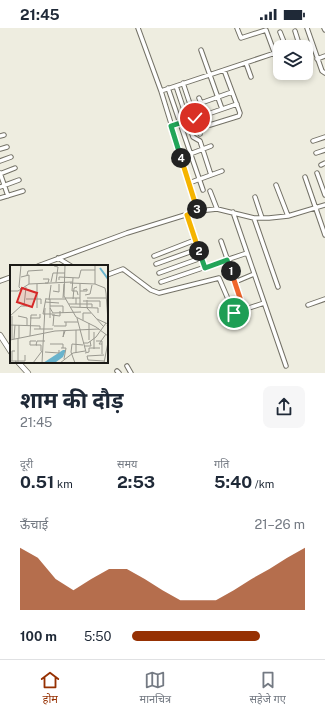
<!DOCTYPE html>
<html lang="hi">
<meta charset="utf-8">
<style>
:root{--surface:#fff;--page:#f6f6f7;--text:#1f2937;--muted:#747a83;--line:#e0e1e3;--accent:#963103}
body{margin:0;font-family:"Public Sans","Noto Sans Devanagari",sans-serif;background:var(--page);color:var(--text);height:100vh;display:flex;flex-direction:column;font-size:15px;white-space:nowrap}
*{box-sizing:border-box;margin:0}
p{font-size:13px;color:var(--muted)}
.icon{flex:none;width:22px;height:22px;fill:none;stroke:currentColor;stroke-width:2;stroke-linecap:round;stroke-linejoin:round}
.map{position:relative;height:345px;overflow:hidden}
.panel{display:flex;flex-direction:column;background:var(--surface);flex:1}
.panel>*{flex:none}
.controls{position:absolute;left:273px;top:12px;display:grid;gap:8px}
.controls a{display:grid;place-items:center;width:40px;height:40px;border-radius:8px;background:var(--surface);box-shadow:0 2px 6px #0003;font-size:20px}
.pin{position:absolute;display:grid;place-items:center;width:34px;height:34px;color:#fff;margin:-17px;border:2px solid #fff;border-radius:50%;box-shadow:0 1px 4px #0007}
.km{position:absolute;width:20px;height:20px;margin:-10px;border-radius:50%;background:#222;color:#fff;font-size:11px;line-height:20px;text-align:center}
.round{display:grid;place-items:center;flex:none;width:42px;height:42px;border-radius:8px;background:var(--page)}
.head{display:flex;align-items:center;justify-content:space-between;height:68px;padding:0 20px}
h1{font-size:22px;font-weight:700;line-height:30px}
.metrics{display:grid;grid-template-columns:repeat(3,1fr);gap:6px;height:68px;padding:4px 20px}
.metrics div{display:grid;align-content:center}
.metrics b{font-size:17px;font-weight:700}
.metrics small{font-size:11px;font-weight:400}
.metrics p{font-size:11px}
.chart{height:112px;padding:8px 20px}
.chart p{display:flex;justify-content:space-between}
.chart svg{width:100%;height:72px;margin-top:4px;fill:var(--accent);opacity:.7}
ul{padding:0 20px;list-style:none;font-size:13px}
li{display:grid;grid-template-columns:64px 48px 1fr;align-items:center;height:30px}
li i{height:10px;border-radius:5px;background:var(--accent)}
.status{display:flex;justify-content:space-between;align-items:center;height:28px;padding:0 20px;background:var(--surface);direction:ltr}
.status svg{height:11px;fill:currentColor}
.tabs{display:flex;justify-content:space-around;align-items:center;height:56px;border-top:1px solid var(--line);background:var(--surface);font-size:11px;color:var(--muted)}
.tabs a{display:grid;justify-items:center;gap:2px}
.tabs .on{color:var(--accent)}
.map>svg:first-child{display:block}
</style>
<div class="status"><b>21:45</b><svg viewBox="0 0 49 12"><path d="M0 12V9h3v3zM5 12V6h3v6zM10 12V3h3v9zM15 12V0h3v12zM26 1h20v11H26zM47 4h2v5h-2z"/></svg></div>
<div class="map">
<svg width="325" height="345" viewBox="0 0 325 345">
<rect width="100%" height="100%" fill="#eeede0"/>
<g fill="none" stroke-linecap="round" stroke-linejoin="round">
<defs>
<path id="minor" d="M138 0 161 63 198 183
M237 0 241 10 266 2 280 40
M307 0 322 43 325 45
M324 0 325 2
M295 3 300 19
M280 4 286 19
M201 22 222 81
M317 31 325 28
M246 35 251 49
M183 55 200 106
M176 58 193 109 200 113 211 147
M168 60 203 162
M161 63 275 25
M199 70 210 97 239 88 240 85 224 42
M201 75 232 64
M205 87 237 76
M171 98 195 90
M0 108 4 107
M313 113 325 109
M0 121 7 119
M316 125 325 122
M190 126 211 118
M0 133 11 129
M321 137 325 135
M0 145 8 168
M317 145 325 167
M0 146 15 140
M305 149 325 207
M189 155 222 143
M276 157 288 188
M0 159 19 152
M210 163 217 181
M255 169 262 190
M0 170 23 163
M233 184 286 338
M187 187 205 240
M254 190 278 259
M221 213 245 282
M154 228 195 212
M58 230 71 238
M156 236 198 221
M38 238 127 205 198 183 217 181 254 190H269L288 188 325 177
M159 245 201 230
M107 247 123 241 151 262 159 265 219 250 234 285 264 275
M0 253 11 249
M161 254 247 225
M235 254 254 246
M308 277 325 271
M127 338 131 345
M117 343 119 345"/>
<path id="tertiary" d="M0 307 11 324
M18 334 28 345"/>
</defs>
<use href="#minor" stroke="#737166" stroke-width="5.5"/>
<use href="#tertiary" stroke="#737166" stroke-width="6"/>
<use href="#minor" stroke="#fff" stroke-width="3.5"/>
<use href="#tertiary" stroke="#fff" stroke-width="4.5"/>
</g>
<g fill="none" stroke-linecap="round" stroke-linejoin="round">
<defs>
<path id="split-1" d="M231 243 244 282 234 285"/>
<path id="split-2" d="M199 223 205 240 227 232 231 243"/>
<path id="split-3" d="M197 181 198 183 187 187 199 223"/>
<path id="split-4" d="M181 130 197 181"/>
<path id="split-5" d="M181 130 171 98 195 90"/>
</defs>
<use href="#split-1" stroke="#fff" stroke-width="8"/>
<use href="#split-2" stroke="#fff" stroke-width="8"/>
<use href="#split-3" stroke="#fff" stroke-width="8"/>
<use href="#split-4" stroke="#fff" stroke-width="8"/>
<use href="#split-5" stroke="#fff" stroke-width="8"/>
<use href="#split-1" stroke="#f0652b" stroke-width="5"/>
<use href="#split-2" stroke="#22a559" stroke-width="5"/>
<use href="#split-3" stroke="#f5b400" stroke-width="5"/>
<use href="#split-4" stroke="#f5b400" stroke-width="5"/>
<use href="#split-5" stroke="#22a559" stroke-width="5"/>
</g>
<g transform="translate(10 237)">
<rect width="98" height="98" fill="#eeede0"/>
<path d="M53 85H56L53 92 46 97 33 98Z" fill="#69b3cc"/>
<path fill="none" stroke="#69b3cc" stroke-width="2" d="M90 3 98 14"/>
<path fill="none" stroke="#9a9990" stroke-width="1" d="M55 0 54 31 66 52 86 62 98 71M85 0V19L95 23 96 28 98 56M44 1 48 2 46 17M17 10 18 6 33 5M11 12 19 10V19M63 13 62 26H67L68 30M33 14H39L38 18H35M49 15V12L69 13 71 5H85M41 17 43 8H55M60 18 85 19M11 24 9 22 11 0M0 26H8L19 19 62 17M43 26 49 27V19M70 26H77V24L73 25M75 30 80 29 82 20M36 33 33 49H43M53 33 54 19M55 33H70M77 33H96M16 34H31V39M36 34H56M63 34 64 23 67 22M39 35 41 20M77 35V43L93 61M73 36H90V42M35 37 49 38M59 39H66V33M66 39H82V42M14 41 16 22M40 41H53V48M61 42 88 43V48M70 42V19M27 43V19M40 43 43 48 71 47M42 50 50 51V46M0 51 11 41H17M8 51 17 53V60M20 53H30V49M40 53V34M67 53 76 87M87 54 98 59 97 61M73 55V48H81M54 57H68M0 60 30 61V64M43 61 44 49M44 61H56V57M24 64H43M54 66 53 72 55 66M20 71 21 50H27M9 73V60M2 74V51M4 74 5 60M0 75 45 66 89 64M79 75V58M26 76H20V80H27M86 76H92V89M73 78H78L86 72 96 58M40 79H53V83M92 79H89L96 69M74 81H81L80 76M51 83H56L54 94M84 84V67M31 86V80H26L27 76H35M35 87 49 88V85M66 88V65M75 88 79 87V83H90M77 91 78 95 94 96M77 91 94 90M0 96H15V90M2 96V86H5M5 96 8 98V73M23 98 32 86M32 98 35 43M50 98 63 88 75 86M65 98 61 87 62 79 73 80M94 98 98 77"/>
<path fill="#d62828" fill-opacity="0.15" stroke="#d62828" stroke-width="2" d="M12 23 27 28 22 42 7 37Z"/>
<rect width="98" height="98" fill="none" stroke="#1c1b17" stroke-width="2"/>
</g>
</svg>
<div class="controls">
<a><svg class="icon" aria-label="layers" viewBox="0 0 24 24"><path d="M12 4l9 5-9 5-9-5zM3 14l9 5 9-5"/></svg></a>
</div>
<div class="pin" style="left:234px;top:285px;background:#1e9e55"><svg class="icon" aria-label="arrive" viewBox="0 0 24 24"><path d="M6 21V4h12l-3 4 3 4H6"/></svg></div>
<div class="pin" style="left:195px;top:90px;background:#d93025"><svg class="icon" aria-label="check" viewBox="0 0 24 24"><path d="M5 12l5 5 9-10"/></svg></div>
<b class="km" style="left:231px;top:243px">1</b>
<b class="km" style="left:199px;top:223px">2</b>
<b class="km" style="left:197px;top:181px">3</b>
<b class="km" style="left:181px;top:130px">4</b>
</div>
<section class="panel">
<div class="head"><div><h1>शाम की दौड़</h1><p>21:45</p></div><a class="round"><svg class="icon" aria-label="share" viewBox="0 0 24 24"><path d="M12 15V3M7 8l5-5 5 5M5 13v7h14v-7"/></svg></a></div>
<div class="metrics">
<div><p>दूरी</p><b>0.51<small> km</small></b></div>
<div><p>समय</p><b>2:53</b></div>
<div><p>गति</p><b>5:40<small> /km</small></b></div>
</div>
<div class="chart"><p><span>ऊँचाई</span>21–26 m</p>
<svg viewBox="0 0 160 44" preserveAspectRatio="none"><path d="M0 44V6L10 12L20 25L30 32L40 25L50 19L60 19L70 25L80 32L90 38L100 38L110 38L120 32L130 25L140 19L150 12L160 6V44z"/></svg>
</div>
<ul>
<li><b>100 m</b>5:50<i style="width:74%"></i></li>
</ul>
</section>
<nav class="tabs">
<a class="on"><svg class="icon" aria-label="home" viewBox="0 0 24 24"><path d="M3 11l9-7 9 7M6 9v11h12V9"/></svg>होम</a>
<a><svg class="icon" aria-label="map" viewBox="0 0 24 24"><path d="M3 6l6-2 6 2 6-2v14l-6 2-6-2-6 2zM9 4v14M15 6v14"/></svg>मानचित्र</a>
<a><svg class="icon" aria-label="saved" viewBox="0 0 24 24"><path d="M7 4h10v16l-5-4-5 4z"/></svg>सहेजे गए</a>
</nav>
